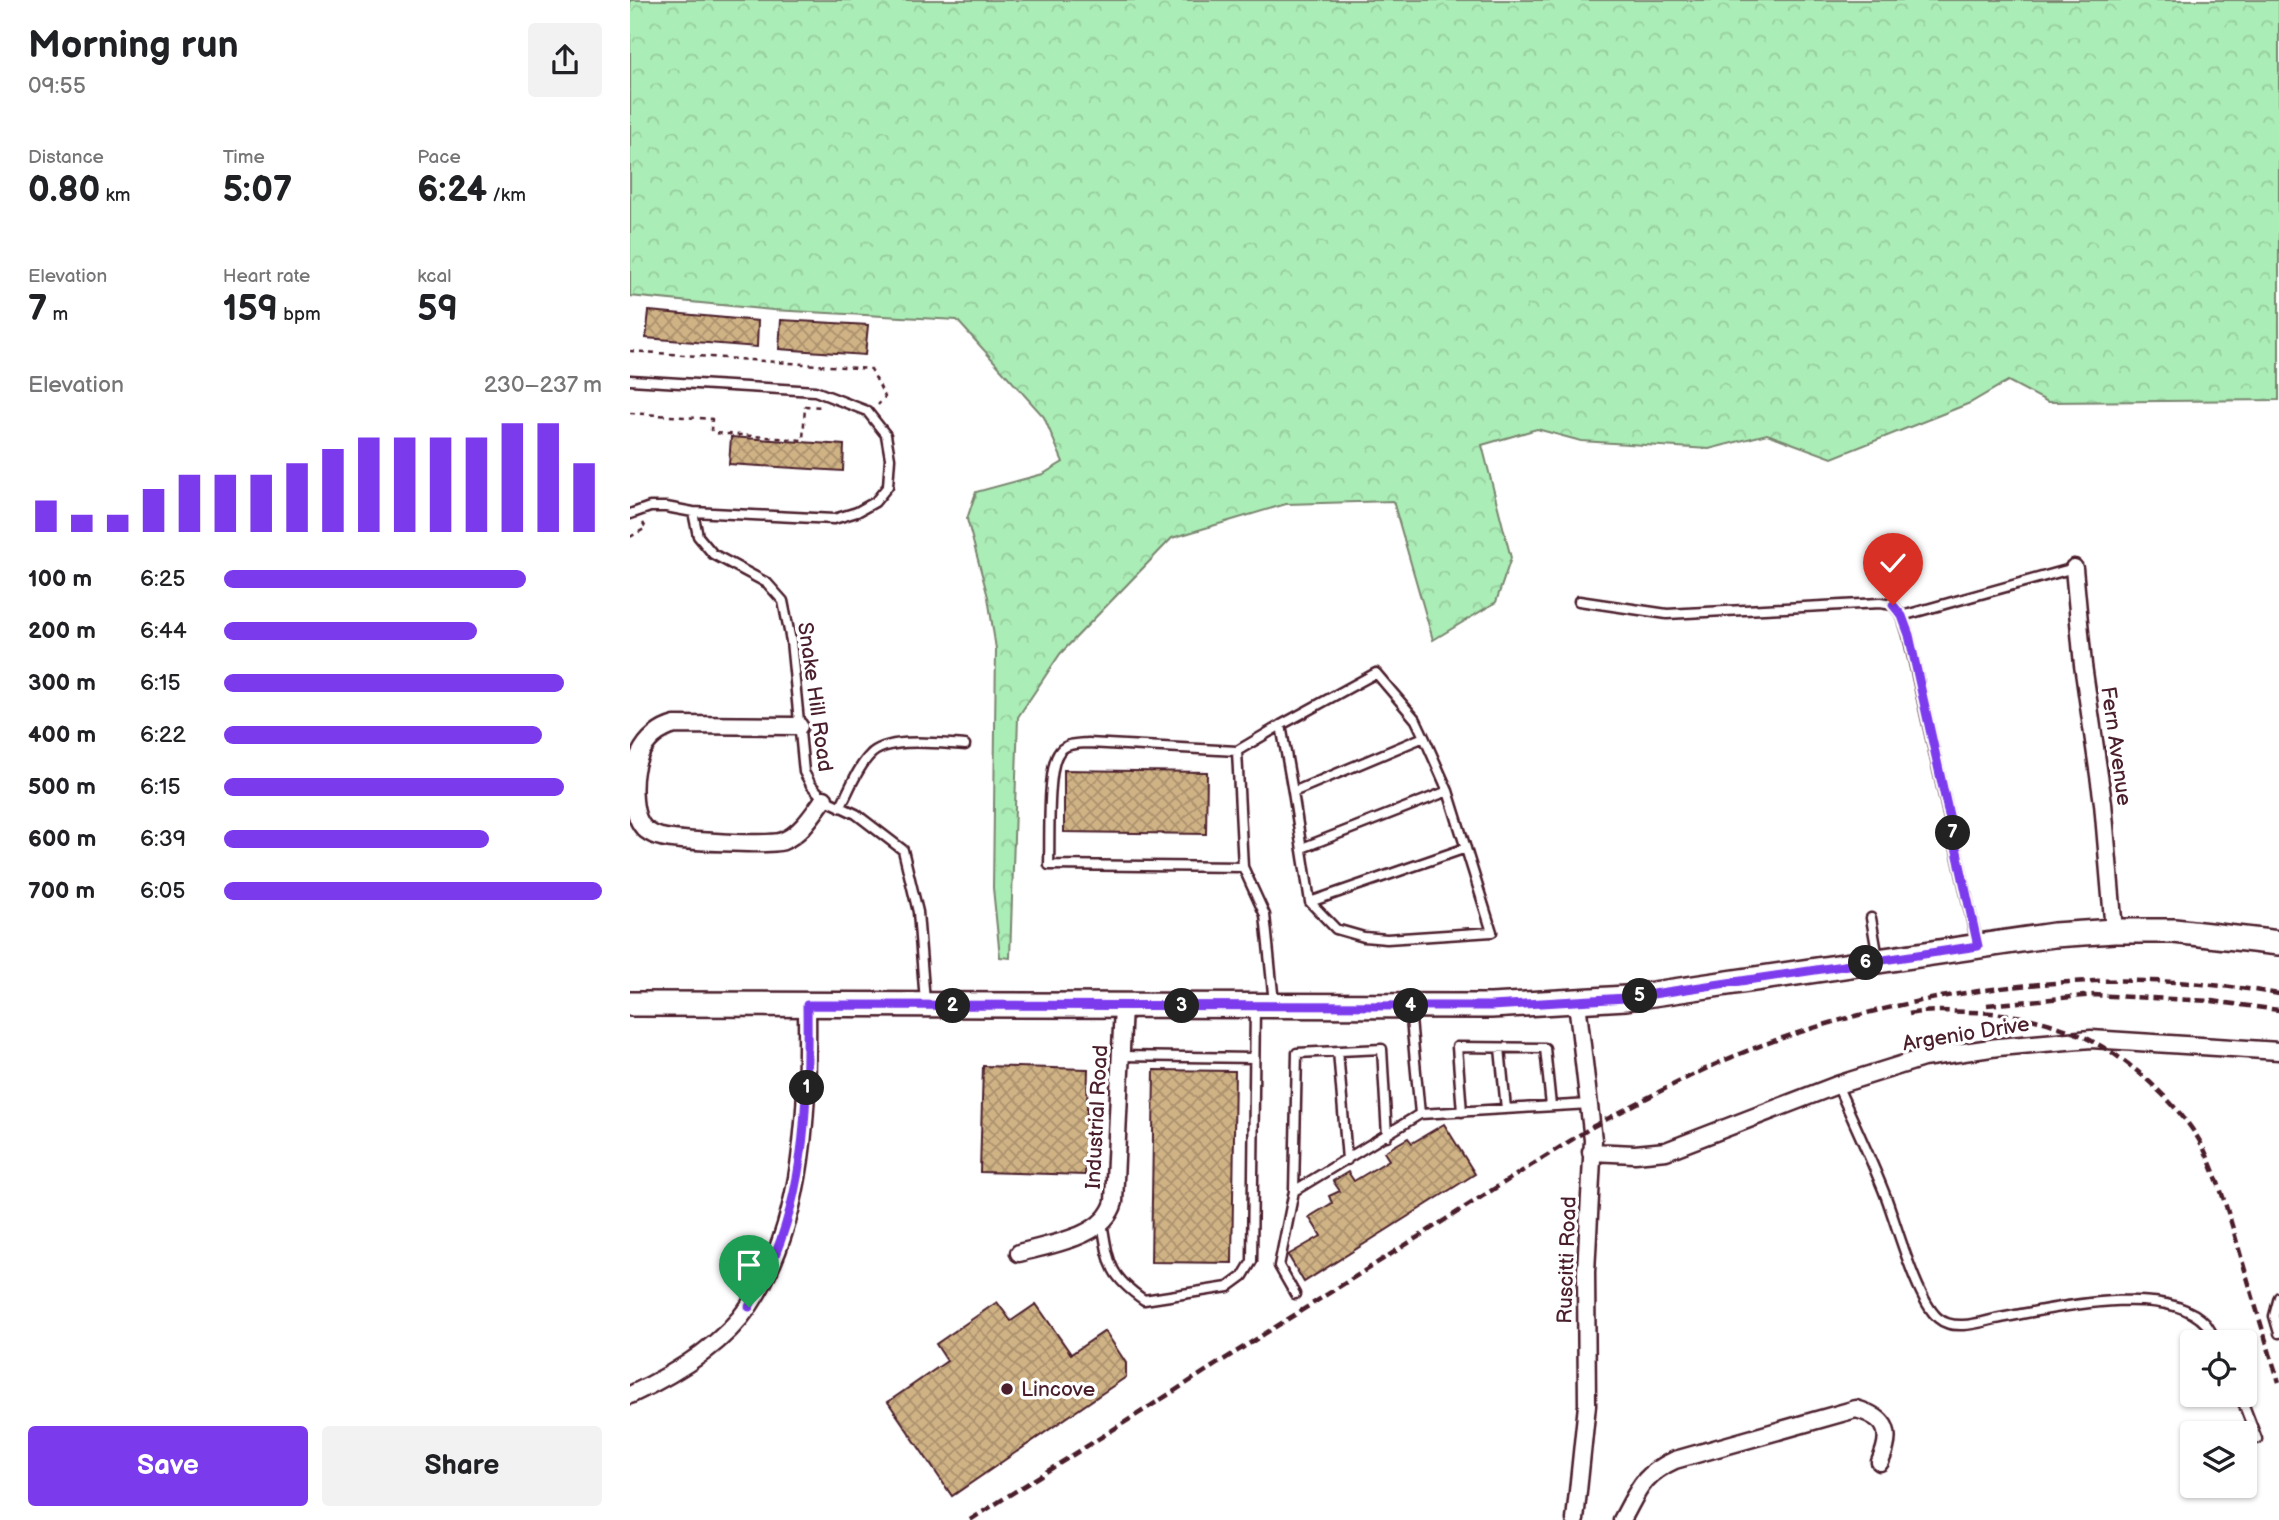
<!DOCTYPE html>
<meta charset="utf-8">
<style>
:root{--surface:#fff;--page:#f2f2f2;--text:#202124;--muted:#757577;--accent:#7c3aed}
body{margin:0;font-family:"Balsamiq Sans",sans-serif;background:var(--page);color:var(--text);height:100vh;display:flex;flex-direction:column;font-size:26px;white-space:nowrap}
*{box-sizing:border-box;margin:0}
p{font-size:23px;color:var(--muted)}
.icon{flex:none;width:38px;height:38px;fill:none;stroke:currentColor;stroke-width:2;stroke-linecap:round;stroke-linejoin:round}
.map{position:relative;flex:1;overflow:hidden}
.drawer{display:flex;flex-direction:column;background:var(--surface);width:630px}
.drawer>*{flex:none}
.fabs{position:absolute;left:1550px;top:1330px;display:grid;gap:14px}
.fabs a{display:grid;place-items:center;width:77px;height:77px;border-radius:7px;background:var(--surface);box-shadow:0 2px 5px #0004;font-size:35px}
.pin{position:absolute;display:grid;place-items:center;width:60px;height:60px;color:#fff;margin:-72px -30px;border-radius:50% 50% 50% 0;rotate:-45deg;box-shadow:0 0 7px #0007}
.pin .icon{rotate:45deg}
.km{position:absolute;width:35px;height:35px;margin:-18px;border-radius:50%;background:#222;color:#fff;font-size:19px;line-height:35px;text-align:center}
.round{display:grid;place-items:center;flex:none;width:74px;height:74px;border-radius:7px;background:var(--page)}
.headline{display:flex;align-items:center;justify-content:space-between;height:119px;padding:0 28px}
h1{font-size:38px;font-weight:600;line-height:52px}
.stats{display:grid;grid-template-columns:repeat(3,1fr);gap:10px;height:119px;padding:7px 28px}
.stats div{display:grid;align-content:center}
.stats b{font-size:35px;font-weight:600}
.stats small{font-size:19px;font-weight:400}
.stats p{font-size:19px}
.chart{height:196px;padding:14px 28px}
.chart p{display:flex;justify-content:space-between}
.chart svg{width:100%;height:126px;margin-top:7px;stroke:var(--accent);stroke-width:6}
.cta{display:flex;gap:14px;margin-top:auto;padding:14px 28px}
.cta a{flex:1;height:80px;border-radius:7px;background:var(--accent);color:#fff;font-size:28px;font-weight:600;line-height:80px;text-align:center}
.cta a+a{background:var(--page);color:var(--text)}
ul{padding:0 28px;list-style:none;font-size:23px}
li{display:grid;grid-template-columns:112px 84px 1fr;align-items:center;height:52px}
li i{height:18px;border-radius:9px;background:var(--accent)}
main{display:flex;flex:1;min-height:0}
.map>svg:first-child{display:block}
</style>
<main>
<section class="drawer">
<div class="headline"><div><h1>Morning run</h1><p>09:55</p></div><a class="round"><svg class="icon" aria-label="share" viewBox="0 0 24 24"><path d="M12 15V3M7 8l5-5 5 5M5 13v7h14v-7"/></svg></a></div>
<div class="stats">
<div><p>Distance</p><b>0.80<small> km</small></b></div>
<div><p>Time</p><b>5:07</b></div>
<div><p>Pace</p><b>6:24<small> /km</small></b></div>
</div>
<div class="stats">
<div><p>Elevation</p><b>7<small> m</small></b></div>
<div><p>Heart rate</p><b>159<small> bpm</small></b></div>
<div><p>kcal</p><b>59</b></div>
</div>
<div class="chart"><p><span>Elevation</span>230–237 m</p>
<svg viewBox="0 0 160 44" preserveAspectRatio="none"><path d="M5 44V33M15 44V38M25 44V38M35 44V29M45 44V24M55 44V24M65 44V24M75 44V20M85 44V15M95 44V11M105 44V11M115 44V11M125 44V11M135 44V6M145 44V6M155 44V20"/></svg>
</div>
<ul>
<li><b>100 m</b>6:25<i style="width:80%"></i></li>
<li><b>200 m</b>6:44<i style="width:67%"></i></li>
<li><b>300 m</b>6:15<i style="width:90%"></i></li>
<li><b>400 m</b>6:22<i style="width:84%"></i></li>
<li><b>500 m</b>6:15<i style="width:90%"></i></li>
<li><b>600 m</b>6:39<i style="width:70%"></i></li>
<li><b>700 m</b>6:05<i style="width:100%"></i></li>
</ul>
<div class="cta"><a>Save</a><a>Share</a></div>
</section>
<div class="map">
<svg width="1649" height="1520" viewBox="0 0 1649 1520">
<defs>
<pattern id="forest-crowns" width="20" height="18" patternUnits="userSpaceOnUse" patternTransform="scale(1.75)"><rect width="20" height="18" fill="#abedb6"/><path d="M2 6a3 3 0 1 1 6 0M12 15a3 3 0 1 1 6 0" fill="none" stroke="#95cb9d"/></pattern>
<pattern id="building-cross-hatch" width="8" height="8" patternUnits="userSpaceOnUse" patternTransform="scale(1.75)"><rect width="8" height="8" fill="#d0b385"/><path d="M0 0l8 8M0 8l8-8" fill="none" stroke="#ab916d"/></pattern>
</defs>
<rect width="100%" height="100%" fill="#fff"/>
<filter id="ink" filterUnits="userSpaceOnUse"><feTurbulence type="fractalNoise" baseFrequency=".0143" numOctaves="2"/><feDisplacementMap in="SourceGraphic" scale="14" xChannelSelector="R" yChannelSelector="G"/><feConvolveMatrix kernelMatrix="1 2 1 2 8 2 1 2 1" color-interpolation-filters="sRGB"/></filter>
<g filter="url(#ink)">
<path fill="url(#forest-crowns)" stroke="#7a8670" stroke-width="2" d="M0 0H1649V400L1418 402 1378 381 1340 403 1202 458 1137 434 1079 449 951 441 907 429 852 445 881 558 866 602 803 640 763 501 656 504 542 538 430 654 388 717 380 958 370 957 363 888 366 649 358 597 337 519 346 492 413 474 433 462 414 417 327 320 143 310 0 296Z"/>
<path fill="url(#building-cross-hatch)" stroke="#4a1f2b" stroke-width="2" d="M19 311 128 321 127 347 16 338Z
M151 320 238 325 235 355 149 349Z
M101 437 214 445 213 471 99 464Z
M434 770 577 772 576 834 434 832Z
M353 1066 458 1069 455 1175 350 1172Z
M524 1070 605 1071 602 1263 521 1262Z
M814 1124 845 1174 674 1282 658 1255 691 1236 679 1217 702 1203 699 1196 710 1191 703 1181 718 1172 724 1181 759 1160 754 1152 778 1138 782 1143Z
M367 1302 381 1321 406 1304 441 1354 475 1331 496 1363V1377L322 1496 258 1402 317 1361 306 1344Z"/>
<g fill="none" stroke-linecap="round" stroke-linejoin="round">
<defs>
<path id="service" d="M0 380 185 391 237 411 256 435 260 458 258 486 245 502 227 512 204 519 63 512 36 507H20L0 514
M63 512 68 536 83 554 137 583 153 601 161 641 174 772 181 785 194 799 226 814 273 850 288 912 295 1002
M949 601 1037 614 1250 603 1263 605 1272 616 1278 635 1347 943
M1272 616 1444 568
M651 725 663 792
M607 751 458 743C447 744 434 743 428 754 417 772 420 841 419 865L613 867
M210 807C219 791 227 768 240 755 258 736 311 744 335 745
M672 848 818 791
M680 902 836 848
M1241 918 1248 958
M644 1003 635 915 613 867 607 751 651 725 746 673 786 720 794 737 818 791 862 932 757 939 734 937 706 929 680 902 663 792 794 737
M780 1009 790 1114 960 1104
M870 1048 876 1109
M708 1051 717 1160
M491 1056 624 1058
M1207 1085C1224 1122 1241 1159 1256 1197 1267 1226 1287 1300 1308 1318 1323 1331 1348 1323 1365 1319 1416 1310 1537 1280 1576 1324 1580 1329 1583 1336 1587 1342
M832 1112 827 1047 915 1048 921 1106
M757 1136 752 1049 667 1053 664 1191 790 1114
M664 1191 649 1266 665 1294
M472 1222C479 1263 478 1275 514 1300L598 1287 613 1276 622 1261 625 1006
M1649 1297 1644 1316 1649 1333
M1610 1395 1627 1439"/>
<path id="minor" d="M1444 568 1453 665 1473 803 1484 931
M169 726 45 725C30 729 17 739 10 754 1 773 0 817 16 830 20 833 26 836 31 837 46 841 141 846 153 841 171 834 183 814 194 799
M961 1152 1005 1154 1036 1151 1207 1085 1293 1058 1368 1047 1461 1039 1649 1051
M389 1253C420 1244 474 1238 484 1202L493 1006
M0 1395C43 1375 92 1346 119 1306 176 1221 178 1104 177 1005
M945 1520 957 1405 956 1272 963 1140 947 1002
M992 1520C1009 1489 1012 1475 1045 1460L1226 1409C1258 1418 1263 1433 1250 1462"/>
<path id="secondary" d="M0 1004 861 1006 996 998 1424 935 1484 931H1544L1649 943"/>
</defs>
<use href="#service" stroke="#4a1f2b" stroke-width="13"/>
<use href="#minor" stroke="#4a1f2b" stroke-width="21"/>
<use href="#secondary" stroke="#4a1f2b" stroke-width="28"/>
<path stroke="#4a1f2b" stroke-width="2.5" stroke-dasharray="5 5" stroke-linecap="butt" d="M0 351 241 369 255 397 248 405
M0 413 82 419 81 430 85 433 173 440 175 406 193 407
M0 537 16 528 13 523"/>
<use href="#service" stroke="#fff" stroke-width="8"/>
<use href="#minor" stroke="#fff" stroke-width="16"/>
<use href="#secondary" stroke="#fff" stroke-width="23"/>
<path stroke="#4a1f2b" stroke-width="4.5" stroke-dasharray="10 5" stroke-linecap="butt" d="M1357 1005 1464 995 1582 1001 1649 1010
M1279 1014C1298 1010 1317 1011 1337 1012 1416 1013 1477 1038 1532 1094 1548 1110 1564 1129 1574 1149 1591 1185 1601 1222 1612 1260 1624 1301 1636 1342 1649 1382
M340 1520 962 1127C1019 1097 1075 1066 1135 1044 1298 986 1478 964 1649 994"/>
</g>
</g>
<g fill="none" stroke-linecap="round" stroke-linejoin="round" filter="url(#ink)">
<defs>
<path id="route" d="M119 1307C125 1294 133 1282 139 1269 177 1187 178 1093 177 1005L861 1006 996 998 1348 946 1279 635 1272 616 1263 605"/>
</defs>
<use href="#route" stroke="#fff" stroke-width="14"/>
<use href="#route" stroke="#7c3aed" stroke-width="9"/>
</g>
<circle fill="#4a1f2b" stroke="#fff" stroke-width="2.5" cx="377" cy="1389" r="7"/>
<g text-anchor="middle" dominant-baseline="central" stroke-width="7" stroke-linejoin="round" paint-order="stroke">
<g font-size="21" fill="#4a1f2b" stroke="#fff">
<text transform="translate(185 697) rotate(82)">Snake Hill Road</text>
<text transform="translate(1486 746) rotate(82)">Fern Avenue</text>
<text transform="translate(1336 1034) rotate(-9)">Argenio Drive</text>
<text transform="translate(467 1117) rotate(-87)">Industrial Road</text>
<text transform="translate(937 1260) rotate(-88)">Ruscitti Road</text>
</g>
<g font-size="21" fill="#4a1f2b" stroke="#fff" text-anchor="start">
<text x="391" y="1389">Lincove</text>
</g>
</g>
</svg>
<div class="fabs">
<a><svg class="icon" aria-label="locate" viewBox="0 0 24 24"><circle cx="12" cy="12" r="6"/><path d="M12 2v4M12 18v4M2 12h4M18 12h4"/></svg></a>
<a><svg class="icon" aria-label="layers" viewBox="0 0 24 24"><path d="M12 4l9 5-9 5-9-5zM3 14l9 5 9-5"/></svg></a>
</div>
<div class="pin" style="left:119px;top:1307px;background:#1e9e55"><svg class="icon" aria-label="arrive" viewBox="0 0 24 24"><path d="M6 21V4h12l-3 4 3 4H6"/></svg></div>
<div class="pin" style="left:1263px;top:605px;background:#d93025"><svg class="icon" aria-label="check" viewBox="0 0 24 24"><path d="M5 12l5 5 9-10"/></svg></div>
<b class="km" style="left:177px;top:1088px">1</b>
<b class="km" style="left:323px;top:1006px">2</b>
<b class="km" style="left:552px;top:1006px">3</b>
<b class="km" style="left:781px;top:1006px">4</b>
<b class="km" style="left:1010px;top:996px">5</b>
<b class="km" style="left:1236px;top:963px">6</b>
<b class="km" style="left:1323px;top:833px">7</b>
</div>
</main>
